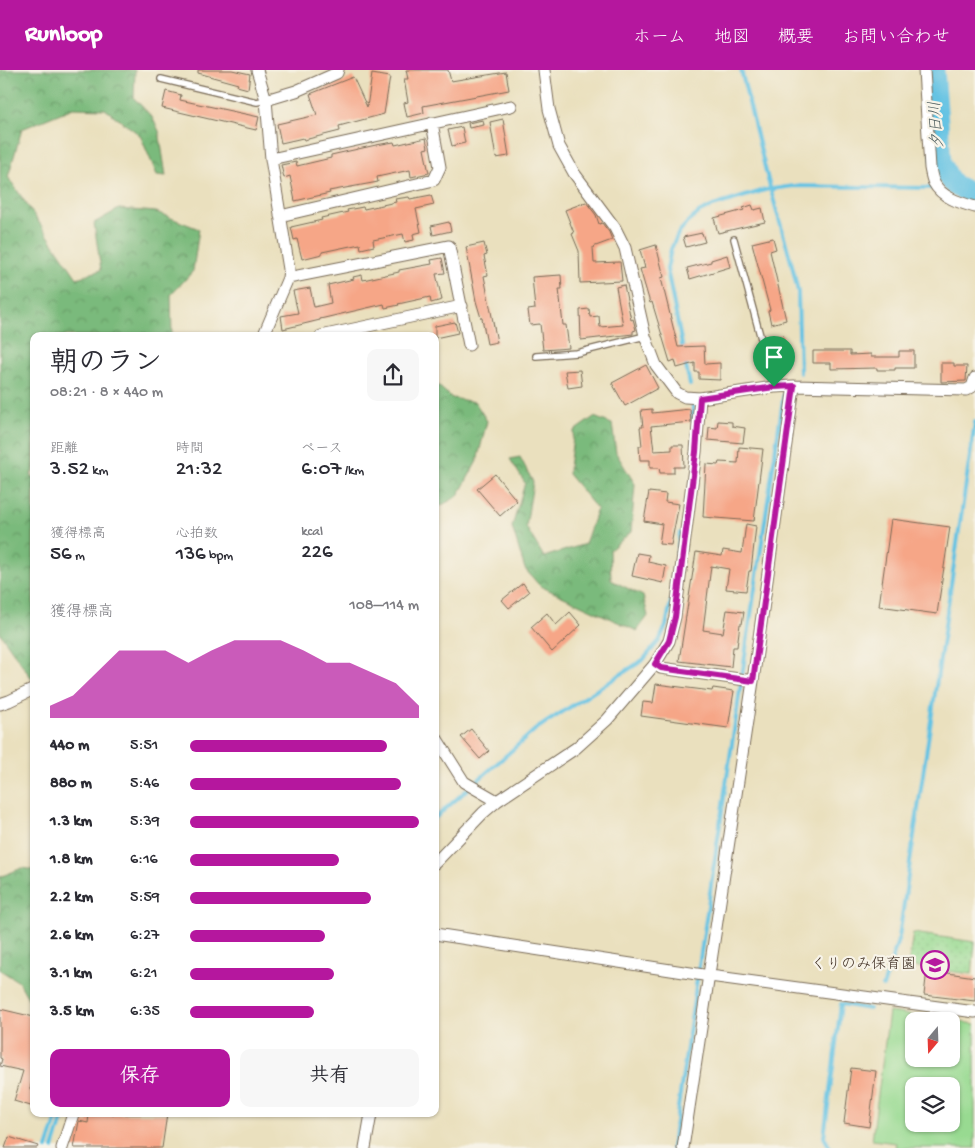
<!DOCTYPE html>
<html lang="ja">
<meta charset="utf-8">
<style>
:root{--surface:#fff;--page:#f7f7f7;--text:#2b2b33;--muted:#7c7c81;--accent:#b5179e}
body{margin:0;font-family:"Gochi Hand","Klee One",sans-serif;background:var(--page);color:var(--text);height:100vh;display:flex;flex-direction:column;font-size:19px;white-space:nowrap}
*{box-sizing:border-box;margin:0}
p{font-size:16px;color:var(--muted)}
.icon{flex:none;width:28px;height:28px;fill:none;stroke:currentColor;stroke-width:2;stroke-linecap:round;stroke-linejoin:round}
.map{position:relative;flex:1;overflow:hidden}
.panel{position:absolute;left:30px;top:262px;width:409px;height:785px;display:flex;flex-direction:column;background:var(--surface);border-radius:10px;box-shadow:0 1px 4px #0004}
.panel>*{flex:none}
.needle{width:32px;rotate:199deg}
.tools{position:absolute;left:905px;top:942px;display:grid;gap:10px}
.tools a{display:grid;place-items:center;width:55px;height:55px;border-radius:10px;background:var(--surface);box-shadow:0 1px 4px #0004;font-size:25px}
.pin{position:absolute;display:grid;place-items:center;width:42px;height:42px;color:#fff;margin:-51px -21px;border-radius:50% 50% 50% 0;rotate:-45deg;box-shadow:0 0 5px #0007}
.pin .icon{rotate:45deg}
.round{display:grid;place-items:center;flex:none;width:52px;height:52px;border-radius:10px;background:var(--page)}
.summary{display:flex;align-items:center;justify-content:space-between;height:85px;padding:0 20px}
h1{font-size:28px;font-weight:600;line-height:38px}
.metrics{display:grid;grid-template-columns:repeat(3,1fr);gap:8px;height:85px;padding:5px 20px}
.metrics div{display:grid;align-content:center}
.metrics b{font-size:21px;font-weight:600}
.metrics small{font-size:14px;font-weight:400}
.metrics p{font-size:14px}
.chart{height:140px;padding:10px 20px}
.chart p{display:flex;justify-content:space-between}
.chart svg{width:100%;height:90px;margin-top:5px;fill:var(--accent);opacity:.7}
.button{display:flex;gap:10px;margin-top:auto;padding:10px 20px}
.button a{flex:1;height:58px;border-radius:10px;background:var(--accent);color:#fff;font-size:20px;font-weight:600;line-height:58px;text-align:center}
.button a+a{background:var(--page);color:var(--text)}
ul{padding:0 20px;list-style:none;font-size:16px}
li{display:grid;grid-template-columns:80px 60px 1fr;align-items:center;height:38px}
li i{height:12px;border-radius:6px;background:var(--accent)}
header{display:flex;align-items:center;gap:30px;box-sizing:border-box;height:70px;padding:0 25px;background:var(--accent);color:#fff}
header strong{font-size:24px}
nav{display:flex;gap:28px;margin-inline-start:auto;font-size:18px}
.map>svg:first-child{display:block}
</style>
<header>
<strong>Runloop</strong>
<nav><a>ホーム</a><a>地図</a><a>概要</a><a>お問い合わせ</a></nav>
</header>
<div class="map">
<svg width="975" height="1078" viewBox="0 0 975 1078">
<defs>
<pattern id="forest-crowns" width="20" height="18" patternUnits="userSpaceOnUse" patternTransform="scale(1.25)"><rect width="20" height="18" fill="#7aba7b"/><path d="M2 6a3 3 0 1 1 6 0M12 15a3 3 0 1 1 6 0" fill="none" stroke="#659764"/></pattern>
<pattern id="park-dots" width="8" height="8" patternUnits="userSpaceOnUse" patternTransform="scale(1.25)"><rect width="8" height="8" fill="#98da91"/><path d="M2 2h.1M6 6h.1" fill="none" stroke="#84bb7d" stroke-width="1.8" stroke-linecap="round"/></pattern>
</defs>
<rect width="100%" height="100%" fill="#f7f3e8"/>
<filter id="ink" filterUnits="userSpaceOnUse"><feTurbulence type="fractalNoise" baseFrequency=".02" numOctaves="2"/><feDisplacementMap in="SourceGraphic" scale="10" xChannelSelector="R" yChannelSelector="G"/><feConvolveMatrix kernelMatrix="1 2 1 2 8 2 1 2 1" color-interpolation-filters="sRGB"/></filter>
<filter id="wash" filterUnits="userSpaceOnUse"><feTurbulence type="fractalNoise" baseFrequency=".0096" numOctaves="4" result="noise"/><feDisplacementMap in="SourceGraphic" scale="20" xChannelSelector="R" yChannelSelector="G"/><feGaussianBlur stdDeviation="1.12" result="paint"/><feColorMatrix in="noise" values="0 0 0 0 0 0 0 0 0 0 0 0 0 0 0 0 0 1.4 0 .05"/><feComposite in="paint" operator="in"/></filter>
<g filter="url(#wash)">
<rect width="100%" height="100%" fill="#eae0be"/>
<path fill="url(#forest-crowns)" stroke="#5a724c" d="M0 0H135L134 28 152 47 159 61 166 106 157 105 140 65 105 39 73 38 22 59 8 107 77 208 101 200 94 153 119 139 156 142 199 159 193 201 171 225 172 266H34V400L31 404 34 410 33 610 0 563Z
M435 313 452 328 475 332 487 351 477 391 458 426 435 439Z
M594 347 612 354 616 383 635 414 631 462 610 480 611 510 643 526 648 546 637 561 540 516 525 499 512 457 525 413 510 389 520 387 533 412 526 457 544 487 585 474 597 439 568 404 574 361Z
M22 798 34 800V932L29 930 19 912 0 900V807Z"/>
<path fill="url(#park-dots)" stroke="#6a8258" d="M913 863 975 872 972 904 908 896Z"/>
<path fill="#98da91" stroke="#6a8258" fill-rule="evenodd" d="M889 942 975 954V1078H895L896 1073 872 1070ZM914 951H951V989H914ZM914 1016H951V1054H914Z"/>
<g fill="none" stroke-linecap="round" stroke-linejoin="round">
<path stroke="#65c3e3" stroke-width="4" d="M741 0 768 110 792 195 798 222 800 303
M683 280 667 199 671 179 679 162 689 151 700 142 713 136 765 120 794 116 931 118
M685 292 690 315
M693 351V332
M672 524 680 463
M435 748 536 659 643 590 659 571 666 556 671 531
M883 917 899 867 975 352
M47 1078 58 1044
M53 1078 64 1044
M672 1078 784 323
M830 1078 824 1067 841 934 869 939"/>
<path stroke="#65c3e3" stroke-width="21" d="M934 0 941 92 948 107 954 115 966 121 975 122"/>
</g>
<g id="blocks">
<path fill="#f6a687" d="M198 0H232L250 4 248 19 237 16 238 14 198 3Z
M406 0H448L451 11 506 2 509 20 423 36 424 43 407 47 404 33 408 32 404 9H408Z
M372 4 390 7 384 44 339 56 340 61 304 70 303 68 281 73 277 54 317 45 310 24 353 7 367 37Z
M166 21 181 25 180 30 259 47 256 60 162 38Z
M503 49 509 86 496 88 490 52Z
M483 50 484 55 469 58 468 53Z
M462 57 465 73 452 76 448 60Z
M426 68 428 78 424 79 429 103 411 107 410 100 377 107 378 112 329 121 330 123 295 131 290 106 284 108 281 95 296 92 297 96 331 88V85L376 75 394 72 395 75Z
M431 125 434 135 416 139 421 162 413 164 414 170 405 172 403 164 373 170 374 176 361 179 360 174 322 182V184L302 189 297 169 294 170 291 157 322 150 321 148 348 142 347 140 363 137 364 139 396 132 395 129 409 127 410 129Z
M586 132 596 145 599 154 602 153 609 162 612 170 593 177 594 193 620 192 622 211 580 213 579 181 572 164 574 163 565 140Z
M752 135 754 140 762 138 765 152 718 163 714 148 744 140 743 138Z
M449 152 451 161 433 165 431 156Z
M702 163 705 172 686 177 683 167Z
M773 168 776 179 770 181 786 250 771 254 768 241 770 240 752 173Z
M484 173 487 185 484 186 488 205 484 206 497 272 487 274 482 248H481L476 231 466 177Z
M656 175 664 207 661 208 678 277 704 276 705 294 720 293V310L699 309V302H695V293L677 298 675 290 670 292 652 232 650 233 640 199 645 198 640 180Z
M727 185 730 197 690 209 687 198 711 192V190Z
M442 188 445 203 436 204 442 230 431 233 430 227 398 234 399 235 385 238 384 234 320 249V250L283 259 281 246 298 243 293 221 310 218 314 237 331 233 328 215 354 209 353 207 362 205 363 210 399 202V200L432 194 431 190Z
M561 205 562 219H559L563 255H566L569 278 543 280 540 254 530 255 528 240 535 239 532 207Z
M624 215 631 250 633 249 636 260 633 261V264L581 270 580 240 589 239 590 247 599 246 600 257 623 255 616 217Z
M455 252 458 263 435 268V256Z
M782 265 786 279 773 282 769 268Z
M813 281H850V285L871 284V287H899V281H914V298H895V300H877V298L831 299V293H813Z
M941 293H954V296H967L966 311 941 312Z
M646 295 658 318 625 336 612 313Z
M580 300 582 316 568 318 565 301Z
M652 339V343L690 339 691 352 651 356 654 381 672 380V375H683L684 397H674V403H660L659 398H650V390H640L639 376H642L640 357H643L641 340Z
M718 351 732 352V356L745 358 743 373 708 370 709 357 717 358Z
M739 377 763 379 754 451 703 447 706 394 718 395 719 392 738 393Z
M495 404 517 431 500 446 477 419Z
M649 422 666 424 665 432 679 434 671 475 659 474 662 454 644 451Z
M891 449 950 457 937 544 879 536Z
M746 454 756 456 751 501H749L746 521 726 519 729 499 711 496 703 560 723 563 727 540 744 542 742 554H740L737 577H733L731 597 679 591 696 482 722 486 723 480 742 483Z
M637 483 649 485 648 492 666 496 663 513 632 506Z
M523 513 529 522 509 538 502 530Z
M570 542 581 555 552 582 531 557 547 543 556 555Z
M656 614 712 621 713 618 734 621 728 658 641 646 643 632 653 633Z
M471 659 489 681 480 689 461 667Z
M927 900 975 907V931L924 925Z
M0 939 34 947V1003L30 1019 34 1020V1037L14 1031 23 1001 0 996 2 989 0 988Z
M851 998 876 1001 869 1057 844 1053Z
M89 1044H167L162 1078H74L79 1051 88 1053Z
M9 1067 38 1076 37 1078H5Z"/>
</g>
</g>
<g filter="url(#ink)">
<use href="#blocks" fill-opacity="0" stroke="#786a56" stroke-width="1"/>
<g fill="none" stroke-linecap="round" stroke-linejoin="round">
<defs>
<path id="service" d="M161 9 257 32 266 30
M734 169 774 317
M536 286 577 283 645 266"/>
<path id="minor" d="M257 0 266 30 271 89 289 199 288 208 265 262V266
M544 0 549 39 559 76 574 103 615 158 625 178 645 266 656 295 677 323 685 327 700 328 774 317 794 316 966 320 972 317 975 308
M924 0 930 98C931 103 932 109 934 113 942 128 961 133 975 137
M266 30 296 21 337 3 338 0
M271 89 511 36
M280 146 434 110 440 97 432 53
M288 208 449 176 469 275
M321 266 462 236
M655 594 661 598 753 611
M0 634 9 631 34 619
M435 666 464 712 497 731
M435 793 483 743 497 731 576 678 607 650 655 594 669 571 675 547 696 382 700 328
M435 864 710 906 975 942
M62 1078 73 1044
M365 1078 371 1044
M683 1078 753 611 794 316"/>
</defs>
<use href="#service" stroke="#786a56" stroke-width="8"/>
<use href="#minor" stroke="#786a56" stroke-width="13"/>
<use href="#service" stroke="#fff" stroke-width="5.5"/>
<use href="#minor" stroke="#fff" stroke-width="11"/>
</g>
</g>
<g fill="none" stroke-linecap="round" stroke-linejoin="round" filter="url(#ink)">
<defs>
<path id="route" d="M794 316 753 611 661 598 655 594 669 571 675 547 696 382 700 328 774 317Z"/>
</defs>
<use href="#route" stroke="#fff" stroke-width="10"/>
<use href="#route" stroke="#b5179e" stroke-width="6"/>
</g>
<defs>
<symbol id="school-ring" viewBox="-11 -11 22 22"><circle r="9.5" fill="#f7f3e8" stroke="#b5179e" stroke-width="1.5"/><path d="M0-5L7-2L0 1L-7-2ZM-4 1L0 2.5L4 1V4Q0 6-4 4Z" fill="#b5179e"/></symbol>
</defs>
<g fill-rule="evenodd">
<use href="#school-ring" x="919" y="879" width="32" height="32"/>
</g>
<g text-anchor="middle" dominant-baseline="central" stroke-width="4.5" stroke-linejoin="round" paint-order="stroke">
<g font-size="15" fill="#3b2a1e" stroke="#f7f3e8" text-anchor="end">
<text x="916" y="895">くりのみ保育園</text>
</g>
<g font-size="16" font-style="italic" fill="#485859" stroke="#f7f3e8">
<text transform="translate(938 55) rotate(-94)">夕日川</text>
</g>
</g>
</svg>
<div class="tools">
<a><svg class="needle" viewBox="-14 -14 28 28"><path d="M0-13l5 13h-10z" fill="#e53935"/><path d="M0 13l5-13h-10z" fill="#7c7c81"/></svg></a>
<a><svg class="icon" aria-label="layers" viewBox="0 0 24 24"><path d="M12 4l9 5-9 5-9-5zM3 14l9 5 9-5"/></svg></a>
</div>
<div class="pin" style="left:774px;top:317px;background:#1e9e55"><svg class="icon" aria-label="arrive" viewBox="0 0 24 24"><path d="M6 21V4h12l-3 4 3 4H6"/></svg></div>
<section class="panel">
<div class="summary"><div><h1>朝のラン</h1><p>08:21 · 8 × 440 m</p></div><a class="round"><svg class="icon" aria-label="share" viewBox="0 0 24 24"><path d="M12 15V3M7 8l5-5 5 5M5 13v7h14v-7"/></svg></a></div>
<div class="metrics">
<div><p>距離</p><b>3.52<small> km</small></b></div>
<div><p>時間</p><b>21:32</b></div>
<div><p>ペース</p><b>6:07<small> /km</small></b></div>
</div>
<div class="metrics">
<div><p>獲得標高</p><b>56<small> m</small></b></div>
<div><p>心拍数</p><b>136<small> bpm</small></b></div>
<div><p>kcal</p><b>226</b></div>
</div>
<div class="chart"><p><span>獲得標高</span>108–114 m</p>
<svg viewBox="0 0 160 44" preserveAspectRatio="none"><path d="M0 44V38L10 33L20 22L30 11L40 11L50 11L60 17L70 11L80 6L90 6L100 6L110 11L120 17L130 17L140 22L150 27L160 38V44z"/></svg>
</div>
<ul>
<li><b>440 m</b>5:51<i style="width:86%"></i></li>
<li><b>880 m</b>5:46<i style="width:92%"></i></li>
<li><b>1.3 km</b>5:39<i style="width:100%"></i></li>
<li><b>1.8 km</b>6:16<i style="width:65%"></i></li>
<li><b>2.2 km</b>5:59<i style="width:79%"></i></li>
<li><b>2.6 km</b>6:27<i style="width:59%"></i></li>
<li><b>3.1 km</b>6:21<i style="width:63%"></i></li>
<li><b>3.5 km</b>6:35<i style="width:54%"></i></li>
</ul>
<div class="button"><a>保存</a><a>共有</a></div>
</section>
</div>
